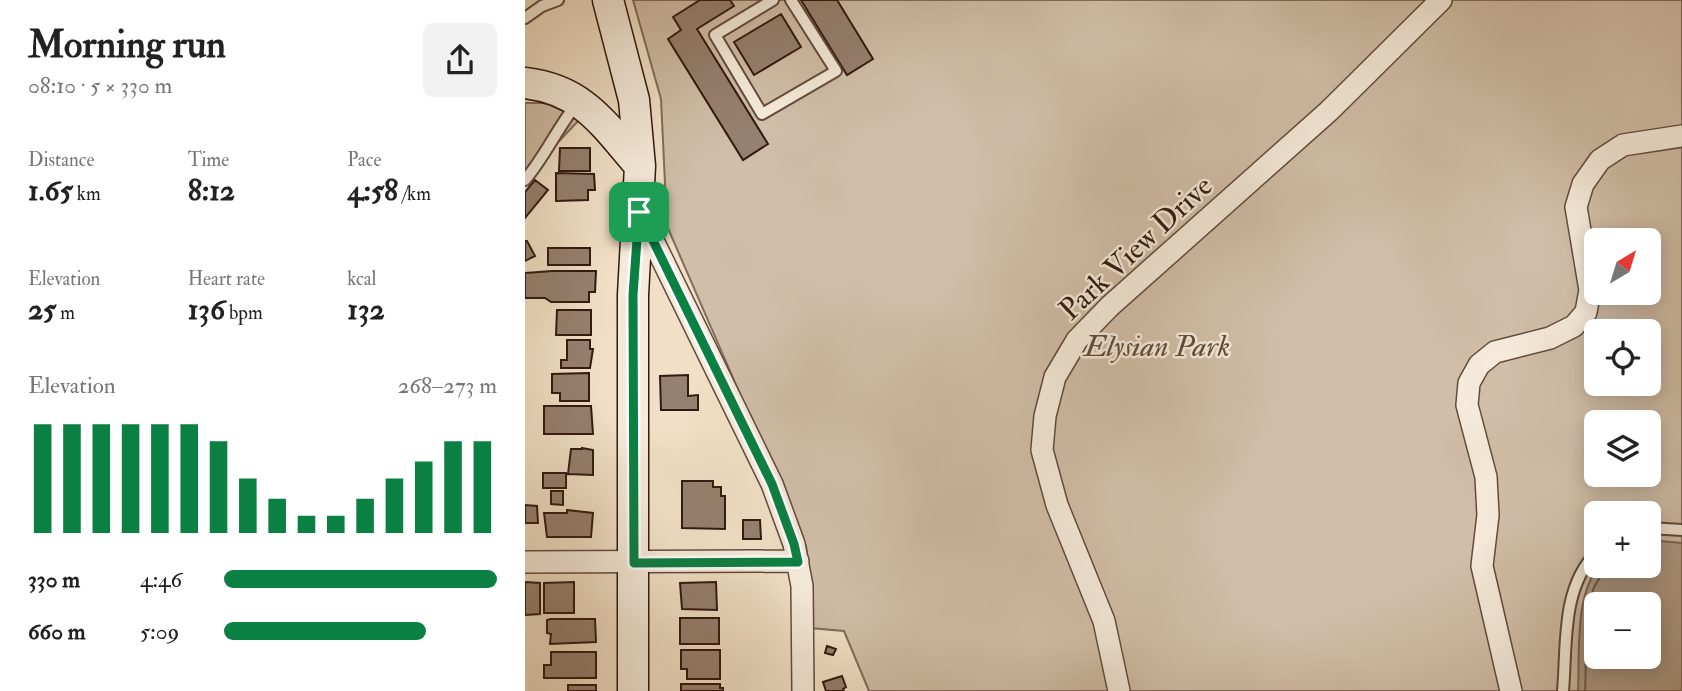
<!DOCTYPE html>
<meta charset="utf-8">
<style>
:root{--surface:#fff;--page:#f2f2f2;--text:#222;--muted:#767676;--accent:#0b8043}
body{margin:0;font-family:"IM FELL Double Pica",serif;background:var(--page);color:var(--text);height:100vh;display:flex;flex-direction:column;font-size:26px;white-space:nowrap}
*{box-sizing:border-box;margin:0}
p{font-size:23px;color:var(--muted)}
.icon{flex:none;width:38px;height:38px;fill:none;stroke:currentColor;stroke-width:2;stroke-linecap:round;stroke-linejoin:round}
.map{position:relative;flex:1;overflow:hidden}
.details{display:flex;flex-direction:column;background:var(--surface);width:525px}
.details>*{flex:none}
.needle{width:46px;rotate:38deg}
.buttons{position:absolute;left:1059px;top:228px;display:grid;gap:14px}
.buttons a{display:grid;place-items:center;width:77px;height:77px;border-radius:10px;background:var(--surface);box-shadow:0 4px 18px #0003;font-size:35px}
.pin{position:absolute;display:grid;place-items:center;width:60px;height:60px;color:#fff;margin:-30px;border-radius:14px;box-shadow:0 4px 10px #0006}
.round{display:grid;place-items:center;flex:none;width:74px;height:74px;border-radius:10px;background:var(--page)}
.head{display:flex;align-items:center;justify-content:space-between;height:119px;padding:0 28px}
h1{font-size:38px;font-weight:700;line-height:52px}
.stats{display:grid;grid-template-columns:repeat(3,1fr);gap:10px;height:119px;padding:7px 28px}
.stats div{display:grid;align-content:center}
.stats b{font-size:30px;font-weight:700}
.stats small{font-size:19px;font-weight:400}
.stats p{font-size:19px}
.chart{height:196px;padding:14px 28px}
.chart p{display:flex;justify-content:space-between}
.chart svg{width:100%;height:126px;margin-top:7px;stroke:var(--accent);stroke-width:6}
ul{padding:0 28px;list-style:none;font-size:23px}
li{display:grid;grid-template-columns:112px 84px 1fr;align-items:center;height:52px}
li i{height:18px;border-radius:9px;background:var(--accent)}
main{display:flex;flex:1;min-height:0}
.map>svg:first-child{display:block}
</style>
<main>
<section class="details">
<div class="head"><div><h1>Morning run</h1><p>08:10 · 5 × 330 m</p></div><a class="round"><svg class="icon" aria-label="share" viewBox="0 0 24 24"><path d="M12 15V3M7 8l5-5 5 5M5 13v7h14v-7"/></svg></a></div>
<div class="stats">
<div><p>Distance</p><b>1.65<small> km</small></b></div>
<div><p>Time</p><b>8:12</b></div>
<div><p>Pace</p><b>4:58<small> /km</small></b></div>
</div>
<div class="stats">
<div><p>Elevation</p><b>25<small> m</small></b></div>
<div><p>Heart rate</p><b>136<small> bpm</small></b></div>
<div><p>kcal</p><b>132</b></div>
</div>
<div class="chart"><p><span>Elevation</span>268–273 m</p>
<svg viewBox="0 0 160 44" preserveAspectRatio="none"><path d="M5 44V6M15 44V6M25 44V6M35 44V6M45 44V6M55 44V6M65 44V12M75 44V25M85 44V32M95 44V38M105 44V38M115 44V32M125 44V25M135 44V19M145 44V12M155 44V12"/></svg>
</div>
<ul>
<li><b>330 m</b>4:46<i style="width:100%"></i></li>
<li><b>660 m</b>5:09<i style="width:74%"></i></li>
</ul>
</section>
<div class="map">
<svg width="1157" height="691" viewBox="0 0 1157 691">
<rect width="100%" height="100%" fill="#f1e0c7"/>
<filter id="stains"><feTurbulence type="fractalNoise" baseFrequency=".00286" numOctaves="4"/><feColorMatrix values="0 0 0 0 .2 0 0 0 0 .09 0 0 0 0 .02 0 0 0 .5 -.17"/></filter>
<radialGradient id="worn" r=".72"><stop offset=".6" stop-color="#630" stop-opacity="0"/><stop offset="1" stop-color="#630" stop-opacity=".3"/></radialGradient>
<path fill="#d1bea8" stroke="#826c5c" stroke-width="2" fill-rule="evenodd" d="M108 0H1157V691H344L319 631 285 628 286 582 281 546 142 226 136 99ZM1071 240H1124V292H1071ZM1071 331H1124V383H1071ZM1071 422H1124V474H1071ZM1071 513H1124V565H1071ZM1071 604H1124V656H1071Z
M0 103H22L56 118 0 177Z"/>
<path fill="#b09c88" stroke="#7e6858" stroke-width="2" fill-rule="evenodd" d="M1124 540 1157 543V691H1053C1055 653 1049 595 1075 565H1124ZM1071 604H1124V656H1071Z"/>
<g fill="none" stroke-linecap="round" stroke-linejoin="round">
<path stroke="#725a4c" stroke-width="2" d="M1060 691C1062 659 1058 621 1068 590 1071 581 1079 575 1080 565"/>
</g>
<path fill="#96806f" stroke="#33190f" stroke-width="2" d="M175 0H205L209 6 172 29 243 144 218 160 143 39 156 30 148 17Z
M276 0H312L348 59 322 75Z
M256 14 276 47 229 75 209 42Z
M35 148H65V171H34Z
M31 173 69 174 70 190H63V200L31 201Z
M10 180 23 190 0 218V192Z
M0 241H2L10 256 0 261Z
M23 248H65V265H23Z
M27 271H71L70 292H64V302H26L20 298H0V273Z
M32 310H66V335H31Z
M42 340H65V349H68L65 368H36V360H42Z
M64 373V401H35V393H27V374Z
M163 375V396L173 395V410H136L135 376Z
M19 406H66L68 434H19Z
M57 448 68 450V475L43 474 46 449H57Z
M18 473H41V488H18Z
M157 481H188V487H196V496H200V529L157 528Z
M26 491H38V505L26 504Z
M0 505 12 506 13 523H0Z
M42 510 68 513 66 537H22L19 513H42Z
M218 520H235L236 539H218Z
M0 582 15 583V614L0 615Z
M49 582V613H19V583Z
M191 582 192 610 157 609 155 583Z
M155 618H194V644H155Z
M26 619H70L71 642 25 644 26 634 22 633V620Z
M302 646 311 649 308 655 300 653Z
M156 650H195V679H162V669H156Z
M26 652H71V678H19V665H26Z
M317 676 321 687 318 689 319 691H301L298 682Z
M156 684H195V688H198V691H156Z
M43 685H71V691H43Z"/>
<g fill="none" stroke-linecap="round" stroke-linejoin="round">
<defs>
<path id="lane" d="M248 0 190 35 237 114 311 71 266 0
M0 18 17 6 33 0
M0 180C18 159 30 133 47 110
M1124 528 1157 530
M1038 691C1042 646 1036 588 1071 553"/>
<path id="street" d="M115 214 247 484 269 544 277 586 278 691
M0 562 273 561
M594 691 579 621 532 505 517 450 520 416 530 377 552 340 585 306 804 111 916 0
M986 691 957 566 963 515 961 477 942 405 944 383 954 365 970 352 1025 338 1049 326 1061 312 1065 290 1051 207 1058 184 1075 160 1098 145 1157 136"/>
<path id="secondary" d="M83 0 109 100 115 166 108 295V691
M0 83C59 90 79 125 115 166"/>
</defs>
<use href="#lane" stroke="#624b3d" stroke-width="14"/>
<use href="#street" stroke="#624b3d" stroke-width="24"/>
<use href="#secondary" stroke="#33190f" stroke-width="33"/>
<use href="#lane" stroke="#f6ebdb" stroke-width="10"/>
<use href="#street" stroke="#f6ebdb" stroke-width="21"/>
<use href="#secondary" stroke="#f6ebdb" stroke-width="30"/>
</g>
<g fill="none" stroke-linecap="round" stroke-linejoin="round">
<defs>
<path id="route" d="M114 212 247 484 269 544 273 562 109 563 108 295Z"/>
</defs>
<use href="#route" stroke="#fff" stroke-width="14"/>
<use href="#route" stroke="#0b8043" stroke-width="9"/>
</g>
<g text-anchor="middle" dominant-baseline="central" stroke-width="5" stroke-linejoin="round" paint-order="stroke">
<g font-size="30" fill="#33190f" stroke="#f6ebdb">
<text transform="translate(611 248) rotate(-43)">Park View Drive</text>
</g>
<g font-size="30" font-style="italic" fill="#624b3d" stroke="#f6ebdb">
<text x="632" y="346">Elysian Park</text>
</g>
</g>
<rect width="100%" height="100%" filter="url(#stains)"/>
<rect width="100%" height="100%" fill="url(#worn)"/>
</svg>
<div class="buttons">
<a><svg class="needle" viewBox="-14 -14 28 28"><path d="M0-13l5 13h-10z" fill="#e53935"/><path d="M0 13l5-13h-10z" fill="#767676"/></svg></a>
<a><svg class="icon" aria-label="locate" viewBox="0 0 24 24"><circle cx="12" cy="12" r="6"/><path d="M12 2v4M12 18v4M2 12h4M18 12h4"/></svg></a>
<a><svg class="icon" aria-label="layers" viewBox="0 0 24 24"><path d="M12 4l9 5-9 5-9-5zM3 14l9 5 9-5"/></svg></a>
<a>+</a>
<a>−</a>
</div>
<div class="pin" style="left:114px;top:212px;background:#1e9e55"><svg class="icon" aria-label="arrive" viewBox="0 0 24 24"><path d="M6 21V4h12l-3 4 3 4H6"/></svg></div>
</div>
</main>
